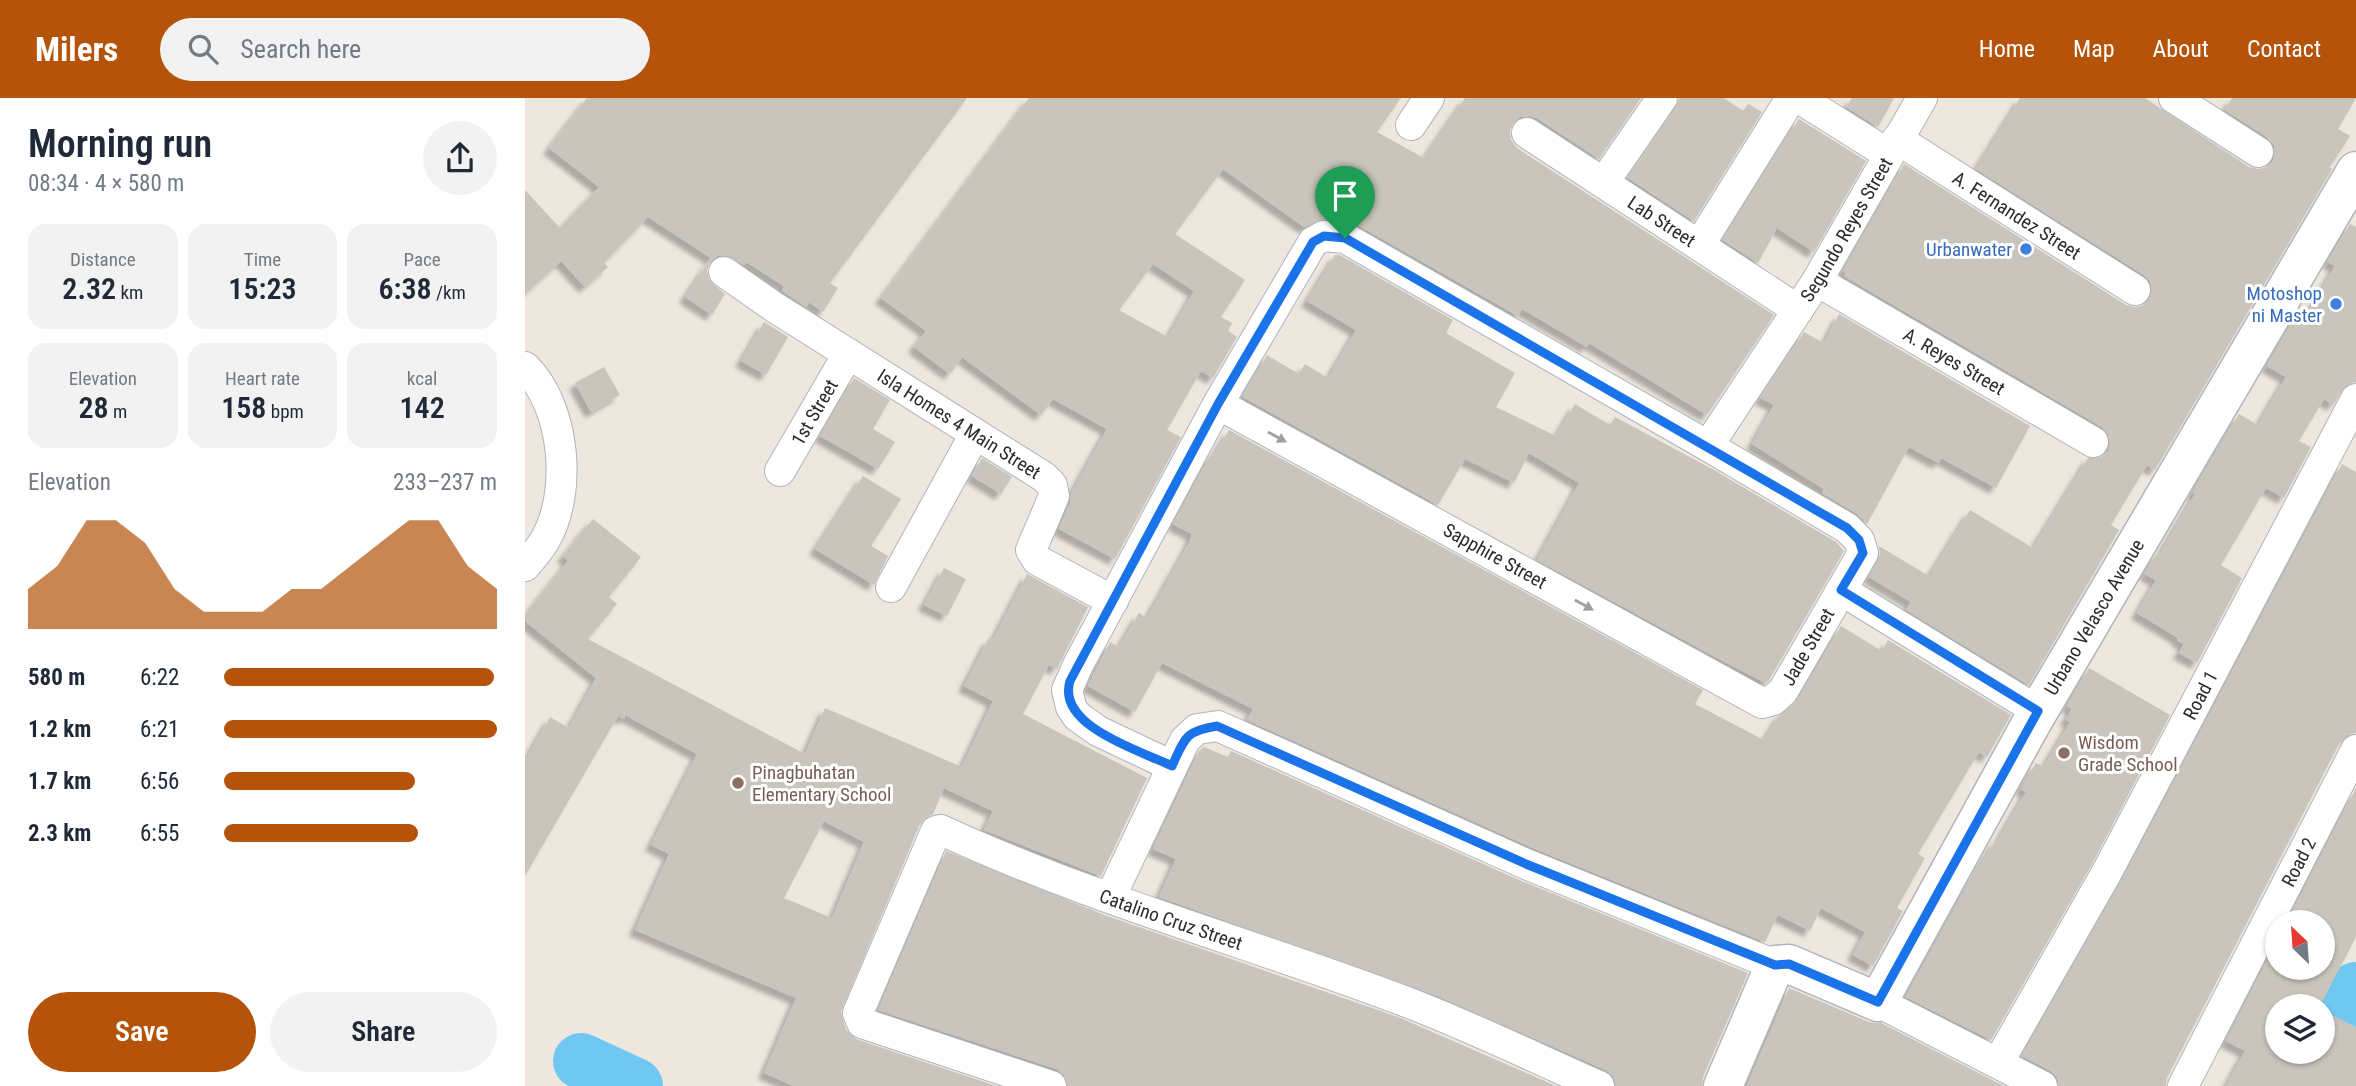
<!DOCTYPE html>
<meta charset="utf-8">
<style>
:root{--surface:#fff;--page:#f2f2f3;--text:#1f2937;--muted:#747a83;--accent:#b45309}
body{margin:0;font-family:"Roboto Condensed",sans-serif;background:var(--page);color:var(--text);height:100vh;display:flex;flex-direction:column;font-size:26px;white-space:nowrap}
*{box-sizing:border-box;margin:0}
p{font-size:23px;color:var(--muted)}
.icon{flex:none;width:38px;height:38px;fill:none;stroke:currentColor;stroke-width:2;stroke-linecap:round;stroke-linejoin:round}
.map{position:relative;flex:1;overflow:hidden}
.side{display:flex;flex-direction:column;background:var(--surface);width:525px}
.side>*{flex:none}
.needle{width:46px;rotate:335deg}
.buttons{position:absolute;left:1740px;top:812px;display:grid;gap:14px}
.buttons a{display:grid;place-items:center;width:70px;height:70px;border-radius:50%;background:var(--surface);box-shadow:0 2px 5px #0004;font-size:35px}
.pin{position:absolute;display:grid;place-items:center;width:60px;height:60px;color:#fff;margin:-72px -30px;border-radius:50% 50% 50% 0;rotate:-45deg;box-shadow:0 0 7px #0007}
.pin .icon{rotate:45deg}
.round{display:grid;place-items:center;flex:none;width:74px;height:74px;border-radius:37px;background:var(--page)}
.overview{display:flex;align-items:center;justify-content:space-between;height:119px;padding:0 28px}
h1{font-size:38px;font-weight:600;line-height:52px}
.figures{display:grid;grid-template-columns:repeat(3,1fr);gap:10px;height:119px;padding:7px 28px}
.figures div{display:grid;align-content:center;border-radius:18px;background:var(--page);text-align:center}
.figures b{font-size:30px;font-weight:600}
.figures small{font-size:19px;font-weight:400}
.figures p{font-size:19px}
.chart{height:196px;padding:14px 28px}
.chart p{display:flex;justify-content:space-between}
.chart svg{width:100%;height:126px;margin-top:7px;fill:var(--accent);opacity:.7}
.button{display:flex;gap:14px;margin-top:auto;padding:14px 28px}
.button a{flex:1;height:80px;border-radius:42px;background:var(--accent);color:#fff;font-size:28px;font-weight:600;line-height:80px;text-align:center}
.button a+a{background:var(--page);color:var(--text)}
ul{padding:0 28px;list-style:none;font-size:23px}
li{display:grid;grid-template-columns:112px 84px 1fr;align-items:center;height:52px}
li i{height:18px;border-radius:9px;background:var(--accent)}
header{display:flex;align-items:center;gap:42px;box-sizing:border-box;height:98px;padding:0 35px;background:var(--accent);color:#fff}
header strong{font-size:33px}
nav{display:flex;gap:38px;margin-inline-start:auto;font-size:24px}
.search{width:490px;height:63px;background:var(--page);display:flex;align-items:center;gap:18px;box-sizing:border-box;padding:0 24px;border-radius:38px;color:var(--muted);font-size:26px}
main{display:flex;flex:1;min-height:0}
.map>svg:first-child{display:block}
</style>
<header>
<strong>Milers</strong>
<div class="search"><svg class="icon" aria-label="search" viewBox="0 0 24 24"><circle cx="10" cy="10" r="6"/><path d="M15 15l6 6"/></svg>Search here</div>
<nav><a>Home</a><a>Map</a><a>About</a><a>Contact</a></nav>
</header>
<main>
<section class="side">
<div class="overview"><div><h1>Morning run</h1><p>08:34 · 4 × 580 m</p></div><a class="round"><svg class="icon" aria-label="share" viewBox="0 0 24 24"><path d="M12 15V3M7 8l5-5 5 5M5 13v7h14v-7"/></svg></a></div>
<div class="figures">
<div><p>Distance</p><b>2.32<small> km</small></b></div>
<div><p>Time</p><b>15:23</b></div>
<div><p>Pace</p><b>6:38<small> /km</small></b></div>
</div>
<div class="figures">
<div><p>Elevation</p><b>28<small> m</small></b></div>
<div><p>Heart rate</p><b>158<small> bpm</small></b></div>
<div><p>kcal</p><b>142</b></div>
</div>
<div class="chart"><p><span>Elevation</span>233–237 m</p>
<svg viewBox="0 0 160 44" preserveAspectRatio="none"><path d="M0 44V30L10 22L20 6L30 6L40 14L50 30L60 38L70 38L80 38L90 30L100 30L110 22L120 14L130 6L140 6L150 22L160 30V44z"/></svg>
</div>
<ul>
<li><b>580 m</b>6:22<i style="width:99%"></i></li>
<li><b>1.2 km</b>6:21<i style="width:100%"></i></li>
<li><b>1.7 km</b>6:56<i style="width:70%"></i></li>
<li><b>2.3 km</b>6:55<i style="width:71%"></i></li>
</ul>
<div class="button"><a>Save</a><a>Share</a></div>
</section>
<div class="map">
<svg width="1831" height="988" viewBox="0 0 1831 988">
<defs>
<filter id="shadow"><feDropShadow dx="-6" dy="6" stdDeviation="2" flood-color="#0004"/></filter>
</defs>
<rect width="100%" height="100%" fill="#ede7de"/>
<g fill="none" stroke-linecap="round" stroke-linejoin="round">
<path stroke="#6fc8f1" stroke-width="56" d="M1797 952 1831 892
M56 963 110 988"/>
</g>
<path fill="#c9c5bc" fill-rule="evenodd" filter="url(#shadow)" d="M62 0H442L305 185 313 190 298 214 284 204 281 209 259 194 257 193 259 188 221 164 219 167 200 157 192 158 185 163 182 172 184 182 200 196 187 217 160 199 186 160 123 119 79 165 83 169 60 189 36 163 0 196V92L35 130 74 89 24 50Z
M504 0H876L852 34 899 60 940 0H1116L1074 61 1012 20 1004 18 995 19 988 25 985 33 986 42 992 50 1249 217 1182 317 1064 245 1062 249 997 211 993 218 829 125 800 121 779 129 698 71 650 136 720 182 696 219 707 225 703 233 712 239 688 280 676 273 642 332 656 339 590 461 534 431 545 405 546 396 582 331 528 301 516 317 437 259 425 276 389 249 401 233 356 200ZM628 166 669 193 643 239 594 212Z
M1154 0H1199L1218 13 1223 6 1237 14 1169 123 1103 80 1151 10Z
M1327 0H1369L1353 29 1321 9Z
M1495 0H1620L1724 69 1733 71 1742 69 1748 63 1750 54 1749 47 1742 39 1700 12 1707 0H1831L1813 31 1825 38 1805 69 1807 71 1630 372 1622 367 1586 427 1594 432 1504 587 1381 512 1386 504 1344 479 1355 458 1354 448 1404 478 1445 412 1508 450 1563 360 1576 359 1583 353 1585 345 1583 336 1577 329 1319 178 1321 175 1318 173 1379 66 1601 207 1610 209 1617 208 1624 202 1627 192 1625 183 1619 177 1451 71Z
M1274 21 1341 63 1289 154 1252 130 1233 165 1198 142Z
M1825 126 1831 129V284L1821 287 1808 307 1799 301 1774 343 1786 349 1759 400 1741 390 1696 467 1717 480 1672 565 1654 555 1659 546 1652 542 1653 540 1612 515 1631 482 1620 476 1632 455 1635 456 1670 396 1668 394 1714 316 1733 327 1761 279 1742 268 1775 211 1783 215 1810 168 1803 164Z
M810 157H815L928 222 921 235 990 275 971 309 1031 338 1050 306 1085 327 1090 319 1189 372 1311 444 1319 453 1244 582 1241 585 1194 561 1012 462 1054 385 1004 355 989 385 940 361 913 407 718 299 742 257 774 276 780 266 803 280 831 232 782 203Z
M1314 216 1505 328 1471 390 1416 360 1414 365 1384 349 1342 426 1331 415 1297 395 1299 391 1227 346 1249 307 1235 300 1279 234 1299 245Z
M239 224 263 239 241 277 216 263Z
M79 269 95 297 66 314 50 285Z
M329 280 365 302 348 331 370 344 353 371 295 338Z
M704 332 1178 592 1170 606 1239 642 1254 618 1273 602 1316 528 1357 553 1363 542 1486 617 1462 659 1454 654 1393 756 1400 760 1372 810 1378 813 1348 868 1328 857 1340 834 1296 810 1285 833 1253 817 1240 844 1008 750 722 622 728 611 637 565 610 614 563 588 585 544 594 549 614 515 622 520 664 445 667 436 648 426 686 356 689 357Z
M457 360 487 379 476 396 447 378Z
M1817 366 1831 374V635L1822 637 1815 644 1642 980 1641 988H1534L1532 979 1526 973 1497 958 1597 782Z
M338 378 376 401 346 448 363 458 349 487 290 451Z
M68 421 116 459 84 499 92 506 63 541 280 656 300 610 437 669 468 603 439 588 464 540 468 542 502 476 563 509 532 571 524 567 498 616 622 680 576 778 459 732 468 713 419 690 408 716 401 719 395 726 316 914 321 932 331 941 471 988H269L239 975 271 900 110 832 144 756 126 747 172 656 100 617 99 621 93 618 0 778V663L25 619 44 630 71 580 0 523V517L43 463 38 458ZM299 723 339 744 307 820 259 800Z
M419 470 441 481 422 518 399 507Z
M1564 570 1645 617 1567 766 1466 942 1381 899 1437 798 1470 743 1472 744 1501 694 1496 691 1511 665 1519 669 1545 624 1541 621 1547 611 1542 608Z
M679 649 703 659 706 653 994 782 1223 875 1178 979 1177 988H1091L1088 978 1081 972 910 897 634 799 651 761 628 751 674 653Z
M1831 690V839L1795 908H1752V954H1797V912L1831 929V988H1701L1720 953 1701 943 1752 844V870H1797V824H1762Z
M421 753 582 818 873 919 1031 988H543L539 977 532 971 353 912Z
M1264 890 1344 924 1356 925 1479 988H1222Z"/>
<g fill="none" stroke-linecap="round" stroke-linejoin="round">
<defs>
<g id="minor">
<path d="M1274 0 1363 56"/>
<path d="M1649 0 1733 54"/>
<path d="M886 27 904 0"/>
<path id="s1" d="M1002 35 1273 212"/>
<path id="s2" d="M1372 41 1610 192"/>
<path d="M1079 84 1137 0"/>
<path d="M1175 146 1266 0"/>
<path id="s3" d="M199 174 249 209 519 379 527 387 529 398 506 452 512 462 588 503"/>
<path id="s4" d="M1292 183 1568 344"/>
<path d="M0 269C40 308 48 394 20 442 15 451 7 460 0 468"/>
<path id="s5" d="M1183 348 1292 183 1397 0"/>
<path id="s6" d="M255 373 323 256"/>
<path d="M366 489 450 336"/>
<path d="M1316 492 1513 613"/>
<path d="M647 668 573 633 552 618 546 609 542 592 553 567 693 306 788 144 799 138 820 140 1183 348 1322 430 1334 442 1338 455 1258 593 1248 602 1237 605 693 306"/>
<path d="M585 800 660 642 672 631 693 628 1001 766 1250 867"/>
<path d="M1353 904 1517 988"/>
<path id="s7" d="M1473 965 1582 774 1831 301"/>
<path id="s8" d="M526 988 337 925 333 915 411 733 416 732C565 801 726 845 879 903 945 928 1010 960 1074 988"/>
<path id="s9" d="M1658 988 1831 652"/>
</g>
<g id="secondary">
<path id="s10" d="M1198 988 1250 867 1264 866 1353 904 1507 624 1831 73"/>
</g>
</defs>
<use href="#minor" stroke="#b1b3bf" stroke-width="32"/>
<use href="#secondary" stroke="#b1b3bf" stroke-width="41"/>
<use href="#minor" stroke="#fff" stroke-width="30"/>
<use href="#secondary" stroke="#fff" stroke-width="38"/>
</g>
<defs><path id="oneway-solid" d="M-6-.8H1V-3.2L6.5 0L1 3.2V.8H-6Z" transform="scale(1.75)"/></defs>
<g fill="#a0a0a0">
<use href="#oneway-solid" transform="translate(752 339) rotate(29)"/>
<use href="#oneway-solid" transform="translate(1059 507) rotate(29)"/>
</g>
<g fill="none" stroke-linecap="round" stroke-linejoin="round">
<defs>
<path id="route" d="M799 138 820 140 1322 430 1334 442 1338 455 1316 492 1513 613 1353 904 1264 866 1250 867 1001 766 692 628C660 633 660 640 647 668 616 653 531 628 545 583L693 306 788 144Z"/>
</defs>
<use href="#route" stroke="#fff" stroke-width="14"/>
<use href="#route" stroke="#1a73e8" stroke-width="9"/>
</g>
<g fill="#3f7fe0" stroke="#fff" stroke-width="2.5">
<circle cx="1501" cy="151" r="7"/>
<circle cx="1811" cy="206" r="7"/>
</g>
<g fill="#8d6e63" stroke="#fff" stroke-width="2.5">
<circle cx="1539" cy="655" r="7"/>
<circle cx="213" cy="685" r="7"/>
</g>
<g text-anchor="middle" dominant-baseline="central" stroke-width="6" stroke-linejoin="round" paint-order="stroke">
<g font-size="19" fill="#2b2b2b" stroke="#fff">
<text stroke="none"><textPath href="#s2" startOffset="142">A. Fernandez Street</textPath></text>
<text stroke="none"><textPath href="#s1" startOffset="161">Lab Street</textPath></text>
<text stroke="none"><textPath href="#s5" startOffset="257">Segundo Reyes Street</textPath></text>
<text stroke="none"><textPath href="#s4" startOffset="159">A. Reyes Street</textPath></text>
<text stroke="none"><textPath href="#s6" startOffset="68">1st Street</textPath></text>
<text stroke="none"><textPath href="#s3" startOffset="280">Isla Homes 4 Main Street</textPath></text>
<text transform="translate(970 458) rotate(29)">Sapphire Street</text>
<text stroke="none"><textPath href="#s10" startOffset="684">Urbano Velasco Avenue</textPath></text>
<text transform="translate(1283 549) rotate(-60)">Jade Street</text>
<text stroke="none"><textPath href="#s7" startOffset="420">Road 1</textPath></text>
<text stroke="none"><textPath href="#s9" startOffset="252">Road 2</textPath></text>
<text stroke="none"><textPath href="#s8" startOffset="660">Catalino Cruz Street</textPath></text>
</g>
<g font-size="19" fill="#366cbe" stroke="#fff" text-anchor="end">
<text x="1487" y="151">Urbanwater</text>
<text x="1797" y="195">Motoshop<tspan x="1797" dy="22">ni Master</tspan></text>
</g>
<g font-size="19" fill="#785e54" stroke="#fff" text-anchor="start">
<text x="1553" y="644">Wisdom<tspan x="1553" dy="22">Grade School</tspan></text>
<text x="227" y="674">Pinagbuhatan<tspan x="227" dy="22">Elementary School</tspan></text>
</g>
</g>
</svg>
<div class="buttons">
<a><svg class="needle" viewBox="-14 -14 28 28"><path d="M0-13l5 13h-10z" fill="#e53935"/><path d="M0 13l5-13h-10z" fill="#747a83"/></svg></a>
<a><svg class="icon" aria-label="layers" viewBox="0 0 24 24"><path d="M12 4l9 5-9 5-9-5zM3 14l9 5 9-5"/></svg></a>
</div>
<div class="pin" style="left:820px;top:140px;background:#1e9e55"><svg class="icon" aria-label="arrive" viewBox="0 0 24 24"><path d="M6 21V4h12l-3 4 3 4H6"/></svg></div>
</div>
</main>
